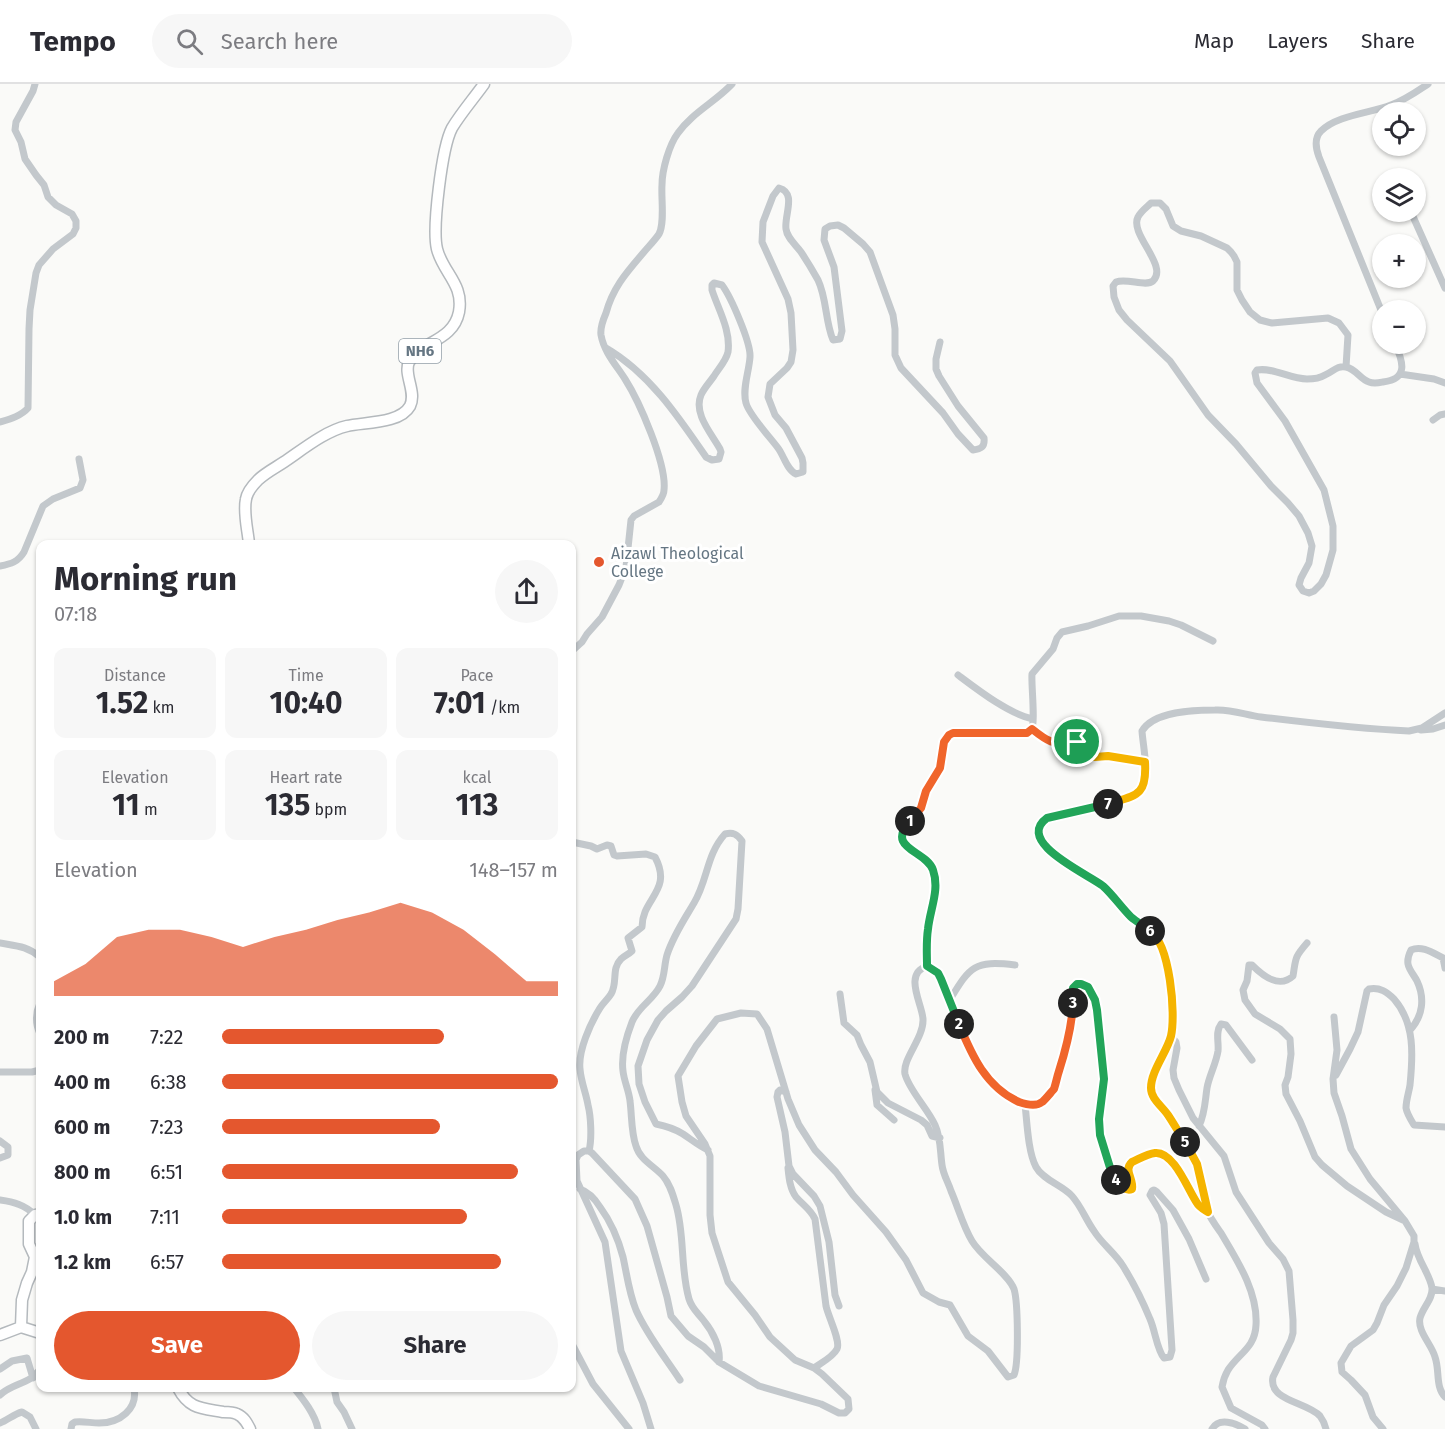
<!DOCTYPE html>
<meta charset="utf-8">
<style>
:root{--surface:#fff;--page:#f7f7f7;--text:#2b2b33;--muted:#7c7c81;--line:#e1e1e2;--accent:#e4572e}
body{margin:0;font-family:"Fira Sans",sans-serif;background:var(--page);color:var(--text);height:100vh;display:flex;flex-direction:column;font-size:22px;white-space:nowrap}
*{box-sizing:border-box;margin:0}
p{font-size:20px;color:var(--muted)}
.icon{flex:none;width:33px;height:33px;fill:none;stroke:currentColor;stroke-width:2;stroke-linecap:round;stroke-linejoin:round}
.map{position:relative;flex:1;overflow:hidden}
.sheet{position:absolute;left:36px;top:456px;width:540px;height:852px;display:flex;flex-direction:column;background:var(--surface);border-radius:12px;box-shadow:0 2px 4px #0004}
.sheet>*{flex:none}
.tools{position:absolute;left:1372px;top:18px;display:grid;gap:12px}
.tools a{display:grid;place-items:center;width:54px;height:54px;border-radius:50%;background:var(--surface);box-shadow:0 2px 4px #0004;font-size:30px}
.pin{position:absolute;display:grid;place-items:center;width:51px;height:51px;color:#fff;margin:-26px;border:3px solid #fff;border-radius:50%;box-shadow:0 2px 6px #0007}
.km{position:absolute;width:30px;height:30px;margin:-15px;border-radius:50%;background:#222;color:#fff;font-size:16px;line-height:30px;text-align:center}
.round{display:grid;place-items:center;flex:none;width:63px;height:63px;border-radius:32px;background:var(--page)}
.summary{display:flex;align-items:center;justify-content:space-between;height:102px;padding:0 18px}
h1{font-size:33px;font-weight:700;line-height:45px}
.stats{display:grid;grid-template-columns:repeat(3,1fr);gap:9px;height:102px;padding:6px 18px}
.stats div{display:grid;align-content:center;border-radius:12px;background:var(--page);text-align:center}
.stats b{font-size:30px;font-weight:700}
.stats small{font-size:16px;font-weight:400}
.stats p{font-size:16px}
.chart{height:168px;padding:12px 18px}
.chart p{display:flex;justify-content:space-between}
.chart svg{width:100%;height:108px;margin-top:6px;fill:var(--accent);opacity:.7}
.action{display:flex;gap:12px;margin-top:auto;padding:12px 18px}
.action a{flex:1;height:69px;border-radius:36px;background:var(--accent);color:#fff;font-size:24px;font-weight:700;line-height:69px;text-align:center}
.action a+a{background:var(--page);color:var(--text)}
ul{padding:0 18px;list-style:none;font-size:20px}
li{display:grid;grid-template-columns:96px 72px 1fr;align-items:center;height:45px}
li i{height:15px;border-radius:8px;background:var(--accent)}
header{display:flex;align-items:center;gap:36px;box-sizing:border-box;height:84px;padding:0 30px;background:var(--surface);border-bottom:2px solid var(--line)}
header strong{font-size:28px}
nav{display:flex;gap:33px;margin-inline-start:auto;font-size:21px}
.search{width:420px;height:54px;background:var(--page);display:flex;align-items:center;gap:15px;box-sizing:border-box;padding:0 21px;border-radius:33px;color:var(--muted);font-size:22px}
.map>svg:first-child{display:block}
</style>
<header>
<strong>Tempo</strong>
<div class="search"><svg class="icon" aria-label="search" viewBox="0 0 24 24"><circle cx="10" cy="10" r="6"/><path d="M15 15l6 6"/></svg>Search here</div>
<nav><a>Map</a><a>Layers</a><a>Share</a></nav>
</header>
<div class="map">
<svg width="1445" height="1345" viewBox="0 0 1445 1345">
<rect width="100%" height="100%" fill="#fafaf8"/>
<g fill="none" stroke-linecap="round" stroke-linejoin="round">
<defs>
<path id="trunk" d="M249 460C248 447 243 429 246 415 247 409 253 401 258 396 265 389 275 384 284 378 302 366 325 347 347 342 364 338 400 340 410 322 417 308 403 290 409 278 420 257 453 258 459 228 464 200 443 189 437 165 432 144 442 63 452 44 461 29 474 14 484 0
M21 1243 22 1216 27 1199 32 1188 35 1173 29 1160V1137L35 1131 40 1130
M0 1251 21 1243 40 1249
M178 1304C189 1325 201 1324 223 1328 227 1328 233 1328 237 1330 244 1333 247 1339 250 1345"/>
</defs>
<use href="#trunk" stroke="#b4b9bd" stroke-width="13"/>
<path stroke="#c3c8cc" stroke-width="7" d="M1411 128 1445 204
M1383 231 1319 73C1316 65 1314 54 1321 47 1337 31 1371 29 1391 21 1405 16 1416 8 1428 0
M606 264C649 289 678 332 706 373L712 376 719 375 721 368 720 365C712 350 693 330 701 311 704 304 710 298 714 292 719 284 726 277 728 268 731 246 718 225 712 206V201L714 199 722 201C731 213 751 259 750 273 749 288 742 305 746 319 749 331 770 353 778 364 784 372 787 386 796 390L803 388V379L802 374 786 344 775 331 768 313 770 300 787 284 791 278 793 266 791 229 788 215 762 158 763 138 773 112 779 104C797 109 784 131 786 145 787 154 796 161 801 168 807 177 813 187 818 196 827 215 825 237 833 256L840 255 842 247 834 183 824 156 825 145 830 142 838 141 844 144 863 160 870 168 893 231 895 245V271L901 284 943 329 958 350 973 366C981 365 985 363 984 354L958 322 939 292 936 285V275L940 258
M1346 283 1348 251 1339 239 1328 234 1272 239 1260 236 1250 228 1242 216 1237 206V178L1234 172 1231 168 1227 164 1201 152 1181 147 1173 142 1166 125 1160 119H1151C1147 123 1141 127 1138 133 1129 150 1169 182 1153 197 1146 203 1127 194 1116 198L1113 202 1114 213 1119 226 1127 236 1170 277 1208 331 1236 360 1271 402 1288 419 1299 432 1308 449 1312 462 1309 479 1301 494 1299 501 1303 507 1309 509 1314 507 1321 500 1326 491 1333 466V442L1324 406 1285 337 1257 299 1255 289 1257 286C1273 283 1290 295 1307 295 1313 295 1320 294 1325 291 1333 288 1337 281 1346 283 1356 285 1360 295 1369 298 1374 300 1378 299 1383 298 1409 295 1403 277 1395 260
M1400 290 1434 295 1445 299
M1433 336 1440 331 1445 330
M0 338C10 335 21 332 28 324L29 245 30 226 36 189 39 181 53 165 73 150 76 144V137L72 130 56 121 48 113 44 101 36 91 25 75 21 58 15 46 16 38 33 7 35 0
M0 482C11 480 18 478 24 468L43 422 53 415 80 404 83 396 79 375
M572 567 582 558 587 550 602 533 619 501 626 483 631 436 634 432 659 418C661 415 664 410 664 406 667 380 639 317 625 295 616 281 604 268 601 251 600 244 603 236 606 229 613 203 627 188 644 168 649 162 655 156 659 150 665 139 661 114 662 101 662 86 669 61 678 49 692 29 715 18 732 0
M958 591C978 606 1009 630 1033 635
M1032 645C1052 661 1052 659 1077 658L1088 669 1095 673 1108 672 1145 678
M1421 646 1433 645 1445 641
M572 758 591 762 597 765 607 761 611 762 614 771 617 772 646 770 655 773C673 807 642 814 642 843L628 854 632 867C629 870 624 872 621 875 611 885 618 899 611 910 608 915 603 919 600 924 590 940 578 967 580 985 581 998 586 1009 588 1021 591 1033 592 1055 589 1067
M0 859C17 862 27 862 40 873
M1307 859C1294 874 1296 874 1293 892 1279 905 1263 892 1252 881H1249L1247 897 1243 906 1245 916 1255 930 1280 945 1290 955 1291 970 1288 993 1285 1001 1286 1010 1300 1037 1315 1073 1322 1081 1347 1102 1386 1128 1403 1136
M927 882C927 870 926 858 928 846 930 826 940 808 933 787 929 771 901 769 901 750 902 740 915 733 921 725 924 720 923 713 925 708 928 699 937 693 940 684 946 669 937 652 959 648L1027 649C1028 648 1030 648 1031 647 1036 640 1031 601 1032 590L1053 565 1057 554 1062 548 1088 542 1119 532H1141L1169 537 1181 541 1213 557
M840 910 844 939 857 951 861 961 870 978 877 1008 888 1019 921 1036 927 1041 932 1052 940 1054
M949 917C970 883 973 876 1015 881
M40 919C35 930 35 939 40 950
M1334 933 1337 966 1333 995 1334 1009 1342 1032 1351 1065 1370 1095 1405 1137 1414 1152V1158L1406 1184 1397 1202 1384 1221 1377 1239 1373 1246 1351 1262 1341 1279 1342 1288 1351 1296 1365 1311 1373 1333 1383 1345
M1410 946C1423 932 1425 914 1417 897 1414 891 1409 886 1408 880 1407 874 1409 870 1411 866 1422 861 1433 869 1443 874L1445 884
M1171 952 1176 958 1177 964 1173 986 1174 994 1179 1006 1193 1034 1224 1072 1236 1108 1269 1159 1283 1175 1289 1187 1293 1236V1249L1291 1256 1273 1293C1268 1317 1307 1318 1320 1332 1323 1336 1325 1341 1326 1345
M0 988H32L40 986
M1336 991 1350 965 1358 948 1367 907 1369 905C1380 903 1387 908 1394 915 1415 939 1413 971 1410 1001 1409 1008 1406 1016 1406 1024 1407 1030 1411 1036 1414 1041L1445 1043
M875 1006 877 1021 894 1036
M786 1008 780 1006 778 1008 777 1013 785 1048 789 1082 793 1090 814 1112 820 1122 829 1158 835 1211 839 1222
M1025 1020C1027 1038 1028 1068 1036 1083 1043 1096 1062 1101 1072 1112 1081 1122 1086 1136 1094 1147 1102 1160 1115 1169 1123 1182 1133 1198 1143 1218 1150 1235 1155 1246 1157 1266 1164 1274L1170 1273 1172 1266 1164 1140 1161 1129 1150 1111 1152 1107 1154 1106 1157 1108 1173 1126 1189 1155 1206 1195
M1199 1042C1205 1030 1205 1017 1207 1004 1209 992 1216 980 1218 967 1219 958 1215 948 1221 940L1226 941 1252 976
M0 1057 8 1063V1071L0 1074
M708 1066C699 1062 692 1056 683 1050 675 1045 666 1042 656 1040L645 1018 639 1000 638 982 647 956 658 936 666 927 682 913 692 902 736 835 738 825 742 757C737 750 733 748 725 750 706 771 708 796 694 819 684 836 673 852 667 871 664 881 665 892 660 902 653 916 638 923 632 938 627 951 621 972 623 987 624 997 629 1007 630 1017 632 1032 631 1048 636 1062 640 1076 654 1082 663 1092 670 1100 673 1111 676 1121 685 1151 680 1184 689 1215 692 1225 698 1229 704 1237 713 1248 721 1264 719 1278
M788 1084C789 1094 790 1105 796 1113 803 1121 811 1126 815 1135L826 1222C828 1232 841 1257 837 1265 833 1273 821 1279 814 1284
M580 1105C589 1108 595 1115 600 1123 611 1138 618 1154 623 1173 627 1191 629 1209 636 1226 647 1251 665 1273 680 1296
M0 1116C14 1118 25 1121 35 1131
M1415 1160C1417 1176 1430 1190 1432 1204 1433 1215 1423 1223 1420 1234 1417 1247 1432 1261 1435 1273 1440 1287 1435 1302 1445 1313
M1432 1205 1445 1207
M572 1260 593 1300 629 1345
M0 1285 12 1277 27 1274 33 1294
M294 1304C303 1315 315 1330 318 1345
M334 1304 337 1318 344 1328 352 1345
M0 1311C12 1299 31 1300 40 1285
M0 1339C8 1336 14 1330 22 1328L30 1333 36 1345
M71 1345 72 1340 75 1338C83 1337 91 1339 99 1339 120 1339 138 1325 134 1304
M651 1345 643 1319 621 1267 605 1158 577 1097 576 1076 578 1071 584 1067H589L592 1069 635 1115 647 1142 667 1213 671 1232 688 1252 704 1263 719 1278 759 1302 821 1320 839 1329H845L849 1325 848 1315 822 1290 814 1284 795 1276 770 1253 755 1231 728 1198 712 1149 710 1131V1072L705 1060 686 1032 682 1018 678 992 696 962 717 935 741 929 757 930 767 945 788 1015 799 1041 815 1066 836 1088 853 1111 886 1148 906 1176 923 1209 939 1218 950 1221 968 1252 988 1267 1008 1293 1014 1291C1019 1279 1018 1218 1014 1205 1008 1189 982 1174 972 1157 963 1142 958 1123 951 1107 948 1098 943 1090 942 1081 940 1067 941 1054 935 1041 928 1025 909 1006 905 990 902 975 924 954 923 935 922 919 903 890 927 882L938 889 940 892 971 970 989 997 1011 1014 1028 1021 1042 1019 1053 1007 1067 962 1073 927V905L1077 900C1091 900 1095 914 1097 926 1099 947 1103 969 1103 991 1104 1006 1100 1022 1099 1037 1099 1058 1109 1098 1129 1106L1132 1105C1134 1096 1126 1089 1129 1080L1154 1069 1164 1071 1171 1077 1183 1093 1199 1122 1207 1128
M1212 1345C1219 1333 1235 1339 1245 1345
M1265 1345 1262 1341 1231 1324 1222 1303C1223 1297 1225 1291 1228 1286 1239 1269 1255 1264 1256 1241 1258 1208 1237 1176 1221 1149 1216 1142 1210 1134 1207 1126 1201 1107 1202 1087 1191 1069 1184 1056 1176 1043 1168 1031 1162 1022 1152 1015 1151 1004 1151 990 1163 975 1167 962 1178 933 1172 879 1156 852 1151 845 1141 841 1134 836 1123 827 1115 812 1104 803 1090 791 1014 758 1047 734 1065 730 1137 717 1143 702 1149 688 1143 662 1142 647 1154 627 1194 626 1215 626 1231 625 1246 631 1261 633 1310 639 1360 645 1409 647L1422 644 1445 629"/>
<use href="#trunk" stroke="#fff" stroke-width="10"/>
</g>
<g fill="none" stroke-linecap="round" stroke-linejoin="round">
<defs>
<path id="split-1" d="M910 737 921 724 926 707 940 684 944 658 949 651 953 649H1027L1032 645C1052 661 1052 659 1077 658"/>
<path id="split-2" d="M910 737C885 765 926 766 933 786 940 806 930 825 928 845 926 858 927 870 927 882L938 889 941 895 959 940"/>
<path id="split-3" d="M959 940C972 972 986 1003 1019 1018 1025 1020 1036 1023 1042 1018 1044 1017 1052 1007 1054 1005 1056 999 1057 993 1059 987 1066 965 1072 942 1073 919"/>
<path id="split-4" d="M1073 919V904L1077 900H1081L1088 903 1095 916 1097 926 1104 995 1099 1035 1100 1051 1112 1090 1116 1096"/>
<path id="split-5" d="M1116 1096C1120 1100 1125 1108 1132 1105 1134 1095 1123 1086 1132 1078 1139 1075 1147 1070 1155 1069 1174 1067 1188 1106 1197 1119 1199 1123 1203 1125 1208 1128L1197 1080 1185 1058"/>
<path id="split-6" d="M1150 847C1170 860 1176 930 1171 952 1167 968 1151 987 1151 1004 1151 1015 1162 1022 1168 1031 1174 1040 1179 1049 1185 1058"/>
<path id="split-7" d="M1108 720 1047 734C1014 758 1088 790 1103 802 1113 811 1121 823 1131 833 1137 838 1144 842 1150 847"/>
<path id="split-8" d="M1077 658 1088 669 1095 673 1108 672 1145 678C1147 712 1137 711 1108 720"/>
</defs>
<use href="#split-1" stroke="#fff" stroke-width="12"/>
<use href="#split-2" stroke="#fff" stroke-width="12"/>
<use href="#split-3" stroke="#fff" stroke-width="12"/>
<use href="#split-4" stroke="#fff" stroke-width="12"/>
<use href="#split-5" stroke="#fff" stroke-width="12"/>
<use href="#split-6" stroke="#fff" stroke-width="12"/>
<use href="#split-7" stroke="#fff" stroke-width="12"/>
<use href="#split-8" stroke="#fff" stroke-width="12"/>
<use href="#split-1" stroke="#f0652b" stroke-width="8"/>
<use href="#split-2" stroke="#22a559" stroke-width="8"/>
<use href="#split-3" stroke="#f0652b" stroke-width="8"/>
<use href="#split-4" stroke="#22a559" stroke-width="8"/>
<use href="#split-5" stroke="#f5b400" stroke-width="8"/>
<use href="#split-6" stroke="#f5b400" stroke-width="8"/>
<use href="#split-7" stroke="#22a559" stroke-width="8"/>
<use href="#split-8" stroke="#f5b400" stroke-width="8"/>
</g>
<circle fill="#e4572e" stroke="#fff" stroke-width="2" cx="599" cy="478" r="6"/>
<g text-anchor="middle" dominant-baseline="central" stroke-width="6" stroke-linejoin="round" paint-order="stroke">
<rect fill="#fff" stroke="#939fa8" stroke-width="1.5" x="399" y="255" width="42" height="24" rx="4.5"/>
<g font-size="15" font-weight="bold" fill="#657683">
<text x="420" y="267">NH6</text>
</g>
<g font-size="16" fill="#657683" stroke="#fff" text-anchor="start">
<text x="611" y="469">Aizawl Theological<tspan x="611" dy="18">College</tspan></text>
</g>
</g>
</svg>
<div class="tools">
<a><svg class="icon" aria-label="locate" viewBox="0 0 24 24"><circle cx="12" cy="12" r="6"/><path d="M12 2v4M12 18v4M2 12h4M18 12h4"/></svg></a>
<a><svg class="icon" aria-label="layers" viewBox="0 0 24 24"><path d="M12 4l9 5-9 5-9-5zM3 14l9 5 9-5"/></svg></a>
<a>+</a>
<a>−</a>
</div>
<div class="pin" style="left:1077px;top:658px;background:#1e9e55"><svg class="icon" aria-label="arrive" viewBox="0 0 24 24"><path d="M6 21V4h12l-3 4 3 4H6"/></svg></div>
<b class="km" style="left:910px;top:737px">1</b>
<b class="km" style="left:959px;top:940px">2</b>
<b class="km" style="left:1073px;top:919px">3</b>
<b class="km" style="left:1116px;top:1096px">4</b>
<b class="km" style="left:1185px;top:1058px">5</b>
<b class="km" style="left:1150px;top:847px">6</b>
<b class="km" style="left:1108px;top:720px">7</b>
<section class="sheet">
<div class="summary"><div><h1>Morning run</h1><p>07:18</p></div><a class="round"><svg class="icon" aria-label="share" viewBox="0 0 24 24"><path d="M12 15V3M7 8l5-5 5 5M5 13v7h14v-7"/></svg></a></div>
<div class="stats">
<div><p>Distance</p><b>1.52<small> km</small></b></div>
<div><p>Time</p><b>10:40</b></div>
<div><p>Pace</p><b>7:01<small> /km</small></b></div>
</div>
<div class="stats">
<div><p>Elevation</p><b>11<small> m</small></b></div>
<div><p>Heart rate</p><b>135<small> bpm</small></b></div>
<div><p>kcal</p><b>113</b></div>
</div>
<div class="chart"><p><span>Elevation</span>148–157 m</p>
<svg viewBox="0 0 160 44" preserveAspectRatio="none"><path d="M0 44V38L10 31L20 20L30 17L40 17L50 20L60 24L70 20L80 17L90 13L100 10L110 6L120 10L130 17L140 27L150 38L160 38V44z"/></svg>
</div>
<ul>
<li><b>200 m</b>7:22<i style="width:66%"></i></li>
<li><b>400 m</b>6:38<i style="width:100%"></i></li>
<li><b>600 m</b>7:23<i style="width:65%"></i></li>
<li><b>800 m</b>6:51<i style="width:88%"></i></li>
<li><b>1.0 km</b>7:11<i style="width:73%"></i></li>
<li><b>1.2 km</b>6:57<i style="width:83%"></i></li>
</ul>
<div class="action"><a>Save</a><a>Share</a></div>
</section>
</div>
